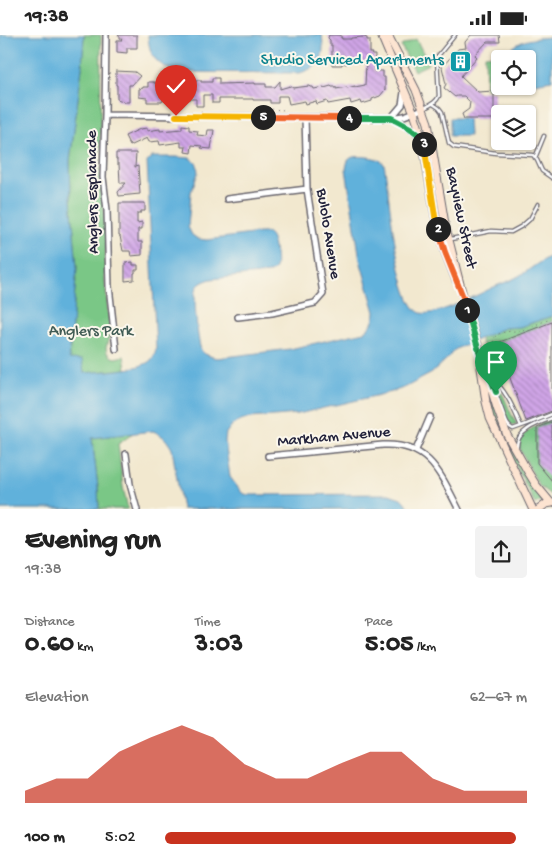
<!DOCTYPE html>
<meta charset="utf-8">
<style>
:root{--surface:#fff;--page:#f2f2f2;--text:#222;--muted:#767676;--accent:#c8321e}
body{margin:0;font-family:"Gochi Hand",sans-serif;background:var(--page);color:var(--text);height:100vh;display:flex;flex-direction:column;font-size:19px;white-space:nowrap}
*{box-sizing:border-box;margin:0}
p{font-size:16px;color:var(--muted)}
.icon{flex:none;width:28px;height:28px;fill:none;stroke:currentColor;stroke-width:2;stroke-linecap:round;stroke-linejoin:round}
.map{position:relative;height:474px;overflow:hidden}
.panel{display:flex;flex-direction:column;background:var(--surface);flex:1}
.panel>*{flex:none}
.buttons{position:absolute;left:491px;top:15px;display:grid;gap:10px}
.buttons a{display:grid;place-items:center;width:45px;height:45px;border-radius:5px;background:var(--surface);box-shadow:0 1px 4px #0004;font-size:25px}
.pin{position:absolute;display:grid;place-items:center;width:42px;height:42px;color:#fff;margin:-51px -21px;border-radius:50% 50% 50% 0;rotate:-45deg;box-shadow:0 0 5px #0007}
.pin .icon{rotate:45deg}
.km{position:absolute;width:25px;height:25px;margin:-12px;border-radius:50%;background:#222;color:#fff;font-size:14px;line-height:25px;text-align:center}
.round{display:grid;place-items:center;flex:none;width:52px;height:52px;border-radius:5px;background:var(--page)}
.headline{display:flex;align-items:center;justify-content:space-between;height:85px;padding:0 25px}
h1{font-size:28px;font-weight:700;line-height:38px}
.metrics{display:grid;grid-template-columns:repeat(3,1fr);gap:8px;height:85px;padding:5px 25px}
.metrics div{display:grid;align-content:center}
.metrics b{font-size:25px;font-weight:700}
.metrics small{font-size:14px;font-weight:400}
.metrics p{font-size:14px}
.chart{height:140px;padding:10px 25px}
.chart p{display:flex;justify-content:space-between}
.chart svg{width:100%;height:90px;margin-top:5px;fill:var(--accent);opacity:.7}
ul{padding:0 25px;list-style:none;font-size:16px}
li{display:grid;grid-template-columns:80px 60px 1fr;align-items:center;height:38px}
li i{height:12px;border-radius:6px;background:var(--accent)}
.status{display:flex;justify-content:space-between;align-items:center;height:35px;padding:0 25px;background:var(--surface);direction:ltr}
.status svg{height:14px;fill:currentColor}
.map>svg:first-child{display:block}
</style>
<div class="status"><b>19:38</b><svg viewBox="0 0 49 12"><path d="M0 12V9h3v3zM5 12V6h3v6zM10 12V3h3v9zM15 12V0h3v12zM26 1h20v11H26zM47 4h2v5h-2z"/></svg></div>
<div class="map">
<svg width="552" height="475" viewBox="0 0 552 475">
<defs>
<pattern id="building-back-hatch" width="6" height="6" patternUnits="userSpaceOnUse" patternTransform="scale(1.25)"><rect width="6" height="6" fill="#d0a5e7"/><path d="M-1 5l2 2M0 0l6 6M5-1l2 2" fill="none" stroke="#a886bc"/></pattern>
</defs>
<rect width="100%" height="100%" fill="#fbf7ec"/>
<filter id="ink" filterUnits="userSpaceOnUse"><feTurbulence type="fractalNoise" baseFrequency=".02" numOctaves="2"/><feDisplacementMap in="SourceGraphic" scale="10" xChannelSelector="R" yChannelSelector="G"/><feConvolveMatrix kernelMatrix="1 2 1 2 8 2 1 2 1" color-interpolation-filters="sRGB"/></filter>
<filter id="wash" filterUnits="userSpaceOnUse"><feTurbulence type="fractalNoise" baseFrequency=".0096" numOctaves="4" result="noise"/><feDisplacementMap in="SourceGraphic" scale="20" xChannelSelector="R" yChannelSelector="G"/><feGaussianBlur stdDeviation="1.12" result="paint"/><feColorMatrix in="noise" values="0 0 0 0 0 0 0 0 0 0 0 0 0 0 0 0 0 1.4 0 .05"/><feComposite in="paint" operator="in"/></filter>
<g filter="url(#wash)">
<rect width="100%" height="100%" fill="#f2e8cf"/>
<path fill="#7ac786" stroke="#4e7460" d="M84 0H101L100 136 106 192 105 244 110 298 106 313 107 318 112 322 115 323 124 321 126 334 84 338 69 324 77 232 71 164 70 126 82 33Z
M416 4 429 29 414 36 401 11Z
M499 19V52L486 53 485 20Z
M552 281V287L497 308 509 342 498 346 495 340 490 337 480 303 504 293 520 292Z
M480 320 504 400 530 446 544 464 535 469 499 398 491 378Z
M494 349C506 358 508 377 517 389L511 390 507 384Z
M552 384V387L537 393V428L552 445V461L539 451 520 414 519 406C525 395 540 389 552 384Z
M134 398 118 409 123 452 128 474H99L98 452 92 403Z"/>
<path fill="#60b1db" stroke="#416a8b" d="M0 0H84L82 33 70 126 71 164 77 232 69 324 82 325 84 338C100 336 140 336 151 325 154 322 155 318 156 314L147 127 152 122H176L190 123 197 129 198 138 191 157 188 192 192 200 198 204 207 205 259 198C263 198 267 197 270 201 274 205 277 228 275 233 274 236 272 237 269 238L211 244C205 246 198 248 196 255 193 262 198 312 202 317 206 320 212 322 217 323L290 314 364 297C372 291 374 286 375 277L360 225 346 134C347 129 347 125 351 123 355 120 372 122 377 124 381 125 381 126 384 129 389 153 397 271 421 278 436 282 481 258 496 251 503 248 510 246 517 242 529 236 539 226 552 220V281L520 292 504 293 458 313 453 316 449 322 432 338 406 352 392 357 298 379 250 383 241 386 232 390 226 398 225 406 230 442 242 458 248 460 389 459 401 463 411 474H182L172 414C167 405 163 400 153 396L92 403 98 452 99 474H0Z
M148 0H322C325 22 322 31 300 38L175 37C156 28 149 22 148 0Z
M552 2V45L528 49V24H506C512 4 535 3 552 2Z
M450 83H468L469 101H450Z"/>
<g id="blocks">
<path fill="url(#building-back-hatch)" d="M118 0H137V13H127V18L117 17V5H122Z
M329 0H341V3H342V4H351V3L364 2 367 3V5H370V18H373L372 20H375L374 36H383V42H385V55L380 61 372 64V66L362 69 361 66 351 69 350 65 328 69 327 66 317 69 316 66 306 69 305 66 289 69 287 61H278V68H270V65H253V64H219V68H212V60H203V71H196V64H183V68H175V66L163 65 162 67H147V63L139 62V54L143 53V52H148V47H154V48L175 49V46L190 45H201V47H212V43H219V49L255 48V49H266V52H275L280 46V54L290 51 293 53 309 51 310 52H313L314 54 324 52V53L331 51 332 52H336V54L347 52V53L355 51V52L365 50 366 28 347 27V29L342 28V30H332V10H330V5L328 3Z
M471 0H499L500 7H487L475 20 477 22 461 41 478 57 494 56V84H464L462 79 469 74 470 67 464 61H457L455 62 444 53 446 49 442 32 458 14 466 13 465 7Z
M116 36 135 37 140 41 132 50H129V67H123V66L117 64V50H116Z
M182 90 189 91V95L198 96 197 100 207 101 208 95H214L211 114 201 113 202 111 192 110 191 118 185 117 186 112H181V107L160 110 159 106 149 107 147 103 130 111 125 101 140 94 147 93V96L160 94V96L182 94Z
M116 118H136L135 132 138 131 140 159 119 161 118 157 126 148H120L119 129H117V124H116Z
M119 168H145V176H141V178H137V188L142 187V194H138V207H142V220L131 221 130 216H123L120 201H119Z
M133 227V230H138V235H135V238H134V245L125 246V228Z
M552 287V376L526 386 497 308Z
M552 387V446L537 428V393Z"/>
</g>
</g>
<g filter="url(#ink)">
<use href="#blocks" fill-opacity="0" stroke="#6b676f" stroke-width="1"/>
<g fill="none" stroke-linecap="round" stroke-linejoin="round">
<defs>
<path id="service" d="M433 69 439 73 442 77 449 108 454 112 496 118 533 120 537 125 542 136 552 143
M423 74C430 70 436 68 439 61L437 22 455 0
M535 123 544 101
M451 204 491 196 511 197 522 191 530 184 538 169
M491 343C507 356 513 373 521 391
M495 356 506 386C507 389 509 392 513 394L527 389 552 379
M517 411C517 395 539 388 552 383"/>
<path id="minor" d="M106 0 105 80 103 142 107 175 109 251 116 314
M404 57 402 70 391 83 401 87 421 101
M105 80 391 83 404 81 423 74
M227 164 307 154
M238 282 272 278 315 268 323 259 307 154 305 82
M416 415 430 382
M126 419 130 449 137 475
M268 421 383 410C429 408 440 438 459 475"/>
<path id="secondary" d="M381 0 414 78 422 103 435 181 445 217 456 245
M388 0 416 55 428 88 445 189 463 261 497 373 507 400 528 437 536 450 551 468
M481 333 486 367 490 383 533 475
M538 475 546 469 552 468"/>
</defs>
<use href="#service" stroke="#6b676f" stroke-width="5"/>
<use href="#minor" stroke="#6b676f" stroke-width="8"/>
<use href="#secondary" stroke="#6b676f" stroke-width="9"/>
<path stroke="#6b676f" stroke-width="1" stroke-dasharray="1 4" stroke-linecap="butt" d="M267 74 286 75
M492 322C494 315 492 307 495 302 501 295 513 297 522 295 532 293 541 286 552 284"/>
<use href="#service" stroke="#fff" stroke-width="2.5"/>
<use href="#minor" stroke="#fff" stroke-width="5"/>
<use href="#secondary" stroke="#fde4d1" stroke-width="7"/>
</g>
</g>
<g fill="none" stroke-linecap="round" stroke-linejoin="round" filter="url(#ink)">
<defs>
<path id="split-1" d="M467 275 480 320 488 335 496 357"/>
<path id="split-2" d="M438 194 445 217 463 262 467 275"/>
<path id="split-3" d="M424 109 435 181 438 194"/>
<path id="split-4" d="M349 83H391L410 93 422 102 424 109"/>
<path id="split-5" d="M263 82 349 83"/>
<path id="split-6" d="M176 81 263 82"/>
</defs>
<use href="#split-1" stroke="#fff" stroke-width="10"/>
<use href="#split-2" stroke="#fff" stroke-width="10"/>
<use href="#split-3" stroke="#fff" stroke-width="10"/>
<use href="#split-4" stroke="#fff" stroke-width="10"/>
<use href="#split-5" stroke="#fff" stroke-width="10"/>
<use href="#split-6" stroke="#fff" stroke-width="10"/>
<use href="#split-1" stroke="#22a559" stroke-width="6"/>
<use href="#split-2" stroke="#f0652b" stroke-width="6"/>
<use href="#split-3" stroke="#f5b400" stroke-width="6"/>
<use href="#split-4" stroke="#22a559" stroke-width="6"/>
<use href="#split-5" stroke="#f0652b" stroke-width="6"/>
<use href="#split-6" stroke="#f5b400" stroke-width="6"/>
</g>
<defs>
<symbol id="building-square" viewBox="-11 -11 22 22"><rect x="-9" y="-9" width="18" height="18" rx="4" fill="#0f9aa8" stroke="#fbf7ec"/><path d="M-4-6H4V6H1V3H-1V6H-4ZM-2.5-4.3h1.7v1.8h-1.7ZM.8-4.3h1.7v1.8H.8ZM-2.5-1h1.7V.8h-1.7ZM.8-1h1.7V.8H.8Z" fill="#fff"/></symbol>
</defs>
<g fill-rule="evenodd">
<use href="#building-square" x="448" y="14" width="25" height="25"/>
</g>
<g text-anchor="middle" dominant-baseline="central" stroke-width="4" stroke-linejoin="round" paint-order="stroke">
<g font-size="16" fill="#0d838f" stroke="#fbf7ec" text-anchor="end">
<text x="444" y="26">Studio Serviced Apartments</text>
</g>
<g font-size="16" fill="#22223b" stroke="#fbf7ec">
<text transform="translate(94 157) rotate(-91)">Anglers Esplanade</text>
<text transform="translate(460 183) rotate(78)">Bayview Street</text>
<text transform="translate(327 199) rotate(81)">Bulolo Avenue</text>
<text transform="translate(334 403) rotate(-5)">Markham Avenue</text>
</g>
<g font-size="16" fill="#415c55" stroke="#fbf7ec">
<text x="91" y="297">Anglers Park</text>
</g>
</g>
</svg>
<div class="buttons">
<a><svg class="icon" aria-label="locate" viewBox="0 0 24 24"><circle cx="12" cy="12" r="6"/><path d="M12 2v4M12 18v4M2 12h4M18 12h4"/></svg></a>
<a><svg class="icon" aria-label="layers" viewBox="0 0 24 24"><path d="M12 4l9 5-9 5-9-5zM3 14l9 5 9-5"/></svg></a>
</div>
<div class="pin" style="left:496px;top:357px;background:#1e9e55"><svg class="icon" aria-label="arrive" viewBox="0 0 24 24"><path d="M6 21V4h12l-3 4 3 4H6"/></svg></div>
<div class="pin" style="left:176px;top:81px;background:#d93025"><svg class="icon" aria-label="check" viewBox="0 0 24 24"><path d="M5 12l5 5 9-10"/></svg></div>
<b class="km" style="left:467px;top:275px">1</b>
<b class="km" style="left:438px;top:194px">2</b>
<b class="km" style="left:424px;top:109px">3</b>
<b class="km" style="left:349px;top:83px">4</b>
<b class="km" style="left:263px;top:82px">5</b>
</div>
<section class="panel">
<div class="headline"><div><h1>Evening run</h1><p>19:38</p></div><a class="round"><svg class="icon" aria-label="share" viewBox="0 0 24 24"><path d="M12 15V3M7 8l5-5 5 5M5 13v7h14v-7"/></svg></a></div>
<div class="metrics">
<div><p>Distance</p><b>0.60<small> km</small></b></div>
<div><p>Time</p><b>3:03</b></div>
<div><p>Pace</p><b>5:05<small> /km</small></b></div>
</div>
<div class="chart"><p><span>Elevation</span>62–67 m</p>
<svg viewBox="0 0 160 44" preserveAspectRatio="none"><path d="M0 44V38L10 32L20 32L30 19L40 12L50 6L60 12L70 25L80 32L90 32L100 25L110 19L120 19L130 32L140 38L150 38L160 38V44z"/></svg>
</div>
<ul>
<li><b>100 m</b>5:02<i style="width:97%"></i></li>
</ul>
</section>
